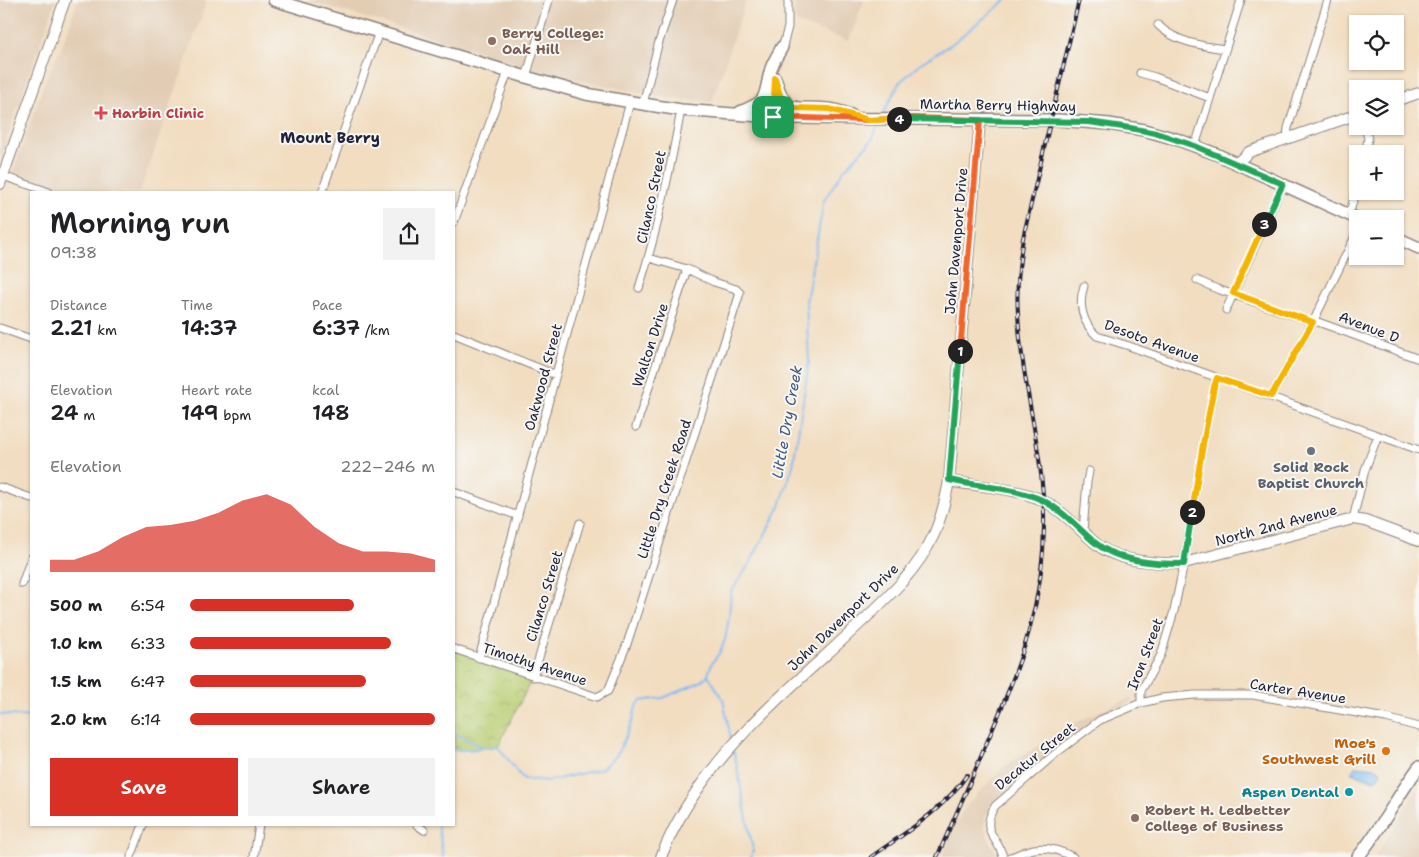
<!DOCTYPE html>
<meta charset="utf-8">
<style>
:root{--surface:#fff;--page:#f2f2f2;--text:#202124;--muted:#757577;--accent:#d93025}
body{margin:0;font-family:"Shantell Sans",sans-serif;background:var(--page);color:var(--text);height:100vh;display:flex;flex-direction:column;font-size:19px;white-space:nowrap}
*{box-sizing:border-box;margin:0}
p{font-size:16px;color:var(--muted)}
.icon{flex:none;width:28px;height:28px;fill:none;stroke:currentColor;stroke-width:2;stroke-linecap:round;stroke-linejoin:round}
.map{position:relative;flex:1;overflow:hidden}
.panel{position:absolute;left:30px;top:191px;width:425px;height:635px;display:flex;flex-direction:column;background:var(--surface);border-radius:0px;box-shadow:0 1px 4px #0004}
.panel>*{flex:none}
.fabs{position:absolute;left:1349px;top:15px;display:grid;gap:10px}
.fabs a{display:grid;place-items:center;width:55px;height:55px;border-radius:0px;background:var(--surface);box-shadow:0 1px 4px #0004;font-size:25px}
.pin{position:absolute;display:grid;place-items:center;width:42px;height:42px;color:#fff;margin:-21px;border-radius:10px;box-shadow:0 2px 8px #0006}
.km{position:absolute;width:25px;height:25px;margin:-12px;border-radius:50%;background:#222;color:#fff;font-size:14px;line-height:25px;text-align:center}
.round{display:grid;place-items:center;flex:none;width:52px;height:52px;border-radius:0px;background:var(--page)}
.summary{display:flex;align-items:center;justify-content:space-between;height:85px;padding:0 20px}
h1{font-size:28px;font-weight:600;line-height:38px}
.stats{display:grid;grid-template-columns:repeat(3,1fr);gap:8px;height:85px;padding:5px 20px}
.stats div{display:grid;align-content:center}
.stats b{font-size:21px;font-weight:600}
.stats small{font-size:14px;font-weight:400}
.stats p{font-size:14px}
.chart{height:140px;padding:10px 20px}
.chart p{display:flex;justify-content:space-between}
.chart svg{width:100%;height:90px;margin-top:5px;fill:var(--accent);opacity:.7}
.button{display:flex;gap:10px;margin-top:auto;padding:10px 20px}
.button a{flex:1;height:58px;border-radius:0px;background:var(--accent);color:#fff;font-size:20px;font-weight:600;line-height:58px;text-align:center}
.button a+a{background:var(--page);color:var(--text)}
ul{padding:0 20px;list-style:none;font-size:16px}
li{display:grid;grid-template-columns:80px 60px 1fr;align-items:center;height:38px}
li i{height:12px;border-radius:6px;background:var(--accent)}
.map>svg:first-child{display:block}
</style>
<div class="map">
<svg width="1419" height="857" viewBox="0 0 1419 857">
<defs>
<pattern id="park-crowns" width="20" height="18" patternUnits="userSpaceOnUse" patternTransform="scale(1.25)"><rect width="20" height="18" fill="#b9ce72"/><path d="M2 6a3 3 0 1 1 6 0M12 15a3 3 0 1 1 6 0" fill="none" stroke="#9fb164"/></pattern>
</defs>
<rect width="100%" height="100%" fill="#f6f6f2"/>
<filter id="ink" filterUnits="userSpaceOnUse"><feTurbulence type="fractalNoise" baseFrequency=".02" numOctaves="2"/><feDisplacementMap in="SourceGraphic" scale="10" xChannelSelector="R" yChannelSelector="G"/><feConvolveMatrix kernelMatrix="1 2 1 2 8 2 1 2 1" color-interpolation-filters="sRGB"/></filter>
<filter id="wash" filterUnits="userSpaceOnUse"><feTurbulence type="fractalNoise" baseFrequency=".0096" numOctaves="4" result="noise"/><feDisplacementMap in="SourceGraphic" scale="20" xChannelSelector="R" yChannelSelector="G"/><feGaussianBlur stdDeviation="1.12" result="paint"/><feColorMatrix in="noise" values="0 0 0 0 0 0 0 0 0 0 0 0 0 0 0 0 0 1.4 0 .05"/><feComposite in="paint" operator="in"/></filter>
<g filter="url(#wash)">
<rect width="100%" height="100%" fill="#f2ddc0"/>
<path fill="#e2ccb3" d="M0 0H56L0 158Z
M78 0H207L140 192H68L13 172 46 78 61 49Z
M306 0H746L712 102 671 99 531 70 547 22 530 68 505 59Z
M793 0H864L849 41 795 22Z
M1134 697 1131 702 1098 717 1041 761 992 802 985 817 984 826 991 845 998 855 996 857H942L961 814 968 804 1003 768 1073 724 1113 705Z
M1419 787V857H1374L1378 852Z"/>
<path fill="url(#park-crowns)" stroke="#6e7856" d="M454 649 533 677 498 746 468 750H454Z"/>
<path fill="#80bbf2" stroke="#516e96" d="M1356 766 1376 768 1379 769 1381 773 1376 780 1369 779 1352 772 1353 769Z"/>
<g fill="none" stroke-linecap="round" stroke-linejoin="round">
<path stroke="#80bbf2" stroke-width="2" d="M883 114 899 83 921 63 953 43 1006 0
M708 675 723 699 731 739
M0 714 31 717
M454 733 483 747
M454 750H468L498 746 517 772 524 779 549 781 601 769 617 755 633 720 636 707 640 701 663 698 700 682 708 675 712 663 720 652 725 640 729 617 731 592 750 563 780 506 793 466 809 362 806 302 824 200 844 170 872 140 879 123
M734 752 753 850 751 857
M438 825 443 857"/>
</g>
</g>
<g filter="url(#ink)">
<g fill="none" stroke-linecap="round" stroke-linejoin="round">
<defs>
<path id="street" d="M1158 25C1175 42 1202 46 1225 49
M782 49 788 27V0
M1140 73 1155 77 1210 98
M526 77 549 0
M643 104 658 45 673 0
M773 117 774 84
M1287 138 1288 128 1328 0
M1195 146 1241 0
M1365 154 1368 139 1365 126
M3 176 49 192
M322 192 379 32
M1348 214 1351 208 1358 184
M454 222 508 72
M1197 280 1217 289 1313 322H1318L1419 359
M1084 286C1078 303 1082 323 1097 336L1129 346 1419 450
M639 288C658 229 670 171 681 110
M1226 310 1283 184
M0 328 31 339
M454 334 556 375
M1271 396 1313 322 1358 230
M636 427 687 269
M0 487 31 498
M454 492 518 516
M1353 519 1365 470 1378 435
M1083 531 1087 482 1089 471
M22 584 31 558
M454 649 597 697 608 691 627 644 740 293 736 289 714 282 687 269 649 258
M479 658 630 102
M533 677 580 523
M1141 703V691L1161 655 1174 611 1184 563 1203 444 1214 387 1217 378
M417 825 424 830
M131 857 143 825
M254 857 259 825
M1003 857C998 836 979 832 995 806L1055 754 1100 720 1141 703 1162 698 1195 695H1253L1386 718 1419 727
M1010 857C1016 856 1020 853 1026 851 1042 845 1058 849 1073 857"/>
<path id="secondary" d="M1395 101 1419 93
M1237 163 1249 152 1358 114
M0 184 65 0
M949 481C979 487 1014 487 1042 500 1064 511 1080 531 1099 546 1120 562 1159 564 1184 563L1353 519 1365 521 1419 541
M661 857C707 740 819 671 902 582 932 548 941 524 949 481L980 120"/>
<path id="primary" d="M274 0 526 77 586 94 643 104 681 110 786 118 1058 120 1109 124 1144 130 1176 139 1216 154 1358 219
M775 78C786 117 795 106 828 109 836 109 843 113 851 115
M740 112C769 100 763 100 770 72 772 63 778 55 782 47
M1395 237 1419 248
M1358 857C1381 829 1397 796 1419 767"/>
</defs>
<use href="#street" stroke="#8a807e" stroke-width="9"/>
<use href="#secondary" stroke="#8a807e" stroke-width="12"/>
<use href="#primary" stroke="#8a807e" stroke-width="14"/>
<use href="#street" stroke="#fff" stroke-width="7"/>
<use href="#secondary" stroke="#fff" stroke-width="10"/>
<use href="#primary" stroke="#fff" stroke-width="11"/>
<defs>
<path id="rail" d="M871 857C906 832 942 811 967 775
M937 857C954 819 971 781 987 742 1021 665 1046 599 1044 513 1042 445 1021 380 1018 313 1016 288 1019 263 1023 238L1079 0"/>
</defs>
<use href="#rail" stroke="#22223b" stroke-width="4"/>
<use href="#rail" stroke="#f6f6f2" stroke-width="2" stroke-dasharray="5.5" stroke-linecap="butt"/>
</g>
</g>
<g fill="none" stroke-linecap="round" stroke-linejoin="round" filter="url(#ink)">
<defs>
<path id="split-1" d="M773 117 869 120 913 118 980 120 960 351"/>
<path id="split-2" d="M960 351 949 480C979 487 1014 487 1042 500 1062 510 1077 527 1093 541 1117 562 1154 564 1184 564L1192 512"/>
<path id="split-3" d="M1192 512 1203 444 1214 387 1217 378 1271 396 1313 322 1233 293 1264 224"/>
<path id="split-4" d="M899 119 1089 122 1130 128 1156 133 1195 146 1283 184 1264 224"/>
<path id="split-5" d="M773 117 775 78 780 95 784 102 793 108 829 109 869 120 899 119"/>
</defs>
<use href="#split-1" stroke="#fff" stroke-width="10"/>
<use href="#split-2" stroke="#fff" stroke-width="10"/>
<use href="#split-3" stroke="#fff" stroke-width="10"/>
<use href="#split-4" stroke="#fff" stroke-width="10"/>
<use href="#split-5" stroke="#fff" stroke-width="10"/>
<use href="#split-1" stroke="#f0652b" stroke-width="6"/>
<use href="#split-2" stroke="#22a559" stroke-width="6"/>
<use href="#split-3" stroke="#f5b400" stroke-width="6"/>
<use href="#split-4" stroke="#22a559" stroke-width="6"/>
<use href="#split-5" stroke="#f5b400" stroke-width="6"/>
</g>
<g fill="#8d6e63" stroke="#f6f6f2" stroke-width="2">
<circle cx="492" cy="41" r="5"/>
<circle cx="1135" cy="818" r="5"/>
</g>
<path fill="#e0444e" stroke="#f6f6f2" stroke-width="2" d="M98.5 105.5h5v5h5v5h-5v5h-5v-5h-5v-5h5z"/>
<circle fill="#6b7280" stroke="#f6f6f2" stroke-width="2" cx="1311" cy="451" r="5"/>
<circle fill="#e8710a" stroke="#f6f6f2" stroke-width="2" cx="1386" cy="751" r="5"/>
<circle fill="#0f9aa8" stroke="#f6f6f2" stroke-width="2" cx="1349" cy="792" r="5"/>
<g text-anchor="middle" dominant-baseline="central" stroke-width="4" stroke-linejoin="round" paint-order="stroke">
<g font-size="14" font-weight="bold" fill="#785e54" stroke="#f6f6f2" text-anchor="start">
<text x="502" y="33">Berry College:<tspan x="502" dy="16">Oak Hill</tspan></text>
<text x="1145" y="810">Robert H. Ledbetter<tspan x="1145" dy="16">College of Business</tspan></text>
</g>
<g font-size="14" fill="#22223b" stroke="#f6f6f2">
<text transform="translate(998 105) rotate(1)">Martha Berry Highway</text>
<text transform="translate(651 197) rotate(-78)">Cilanco Street</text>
<text transform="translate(956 241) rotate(-85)">John Davenport Drive</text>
<text transform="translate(1369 327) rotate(21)">Avenue D</text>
<text transform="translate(1152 341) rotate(20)">Desoto Avenue</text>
<text transform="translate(650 345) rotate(-72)">Walton Drive</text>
<text transform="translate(543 377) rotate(-75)">Oakwood Street</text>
<text transform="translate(664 489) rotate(-72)">Little Dry Creek Road</text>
<text transform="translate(1276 525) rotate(-15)">North 2nd Avenue</text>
<text transform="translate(544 596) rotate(-73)">Cilanco Street</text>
<text transform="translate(843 617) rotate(-44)">John Davenport Drive</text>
<text transform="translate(1145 654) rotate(-69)">Iron Street</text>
<text transform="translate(535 664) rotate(18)">Timothy Avenue</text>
<text transform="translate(1298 691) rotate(9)">Carter Avenue</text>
<text transform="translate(1035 756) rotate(-39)">Decatur Street</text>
</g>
<g font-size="14" font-weight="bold" fill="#be3a42" stroke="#f6f6f2" text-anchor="start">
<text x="112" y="113">Harbin Clinic</text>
</g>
<g font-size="14" font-weight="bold" fill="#5b616d" stroke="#f6f6f2">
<text x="1311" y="467">Solid Rock<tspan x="1311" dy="16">Baptist Church</tspan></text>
</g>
<g font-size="14" font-weight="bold" fill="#c56008" stroke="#f6f6f2" text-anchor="end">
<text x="1376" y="743">Moe's<tspan x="1376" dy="16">Southwest Grill</tspan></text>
</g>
<g font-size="14" font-weight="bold" fill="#0d838f" stroke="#f6f6f2" text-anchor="end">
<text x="1339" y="792">Aspen Dental</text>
</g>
<g font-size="15" font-weight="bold" fill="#22223b" stroke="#f6f6f2">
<text x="330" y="138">Mount Berry</text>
</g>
<g font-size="15" font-style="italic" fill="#43587b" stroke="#f6f6f2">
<text transform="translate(787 422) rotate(-80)">Little Dry Creek</text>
</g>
</g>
</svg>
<div class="fabs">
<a><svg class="icon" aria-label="locate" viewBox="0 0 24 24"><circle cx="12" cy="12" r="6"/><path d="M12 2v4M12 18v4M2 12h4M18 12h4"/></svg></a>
<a><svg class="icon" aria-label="layers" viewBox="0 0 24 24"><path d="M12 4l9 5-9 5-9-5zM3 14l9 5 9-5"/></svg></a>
<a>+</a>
<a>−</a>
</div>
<div class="pin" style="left:773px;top:117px;background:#1e9e55"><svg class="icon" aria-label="arrive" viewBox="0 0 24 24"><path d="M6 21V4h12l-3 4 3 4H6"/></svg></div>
<b class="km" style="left:960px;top:351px">1</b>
<b class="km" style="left:1192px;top:512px">2</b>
<b class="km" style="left:1264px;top:224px">3</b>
<b class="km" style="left:899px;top:119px">4</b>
<section class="panel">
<div class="summary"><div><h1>Morning run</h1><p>09:38</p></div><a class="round"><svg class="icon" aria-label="share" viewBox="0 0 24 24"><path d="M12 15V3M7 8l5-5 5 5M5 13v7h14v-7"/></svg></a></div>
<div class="stats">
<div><p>Distance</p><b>2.21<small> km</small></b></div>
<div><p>Time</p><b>14:37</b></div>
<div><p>Pace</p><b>6:37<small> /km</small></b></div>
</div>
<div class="stats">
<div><p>Elevation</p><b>24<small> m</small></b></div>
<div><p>Heart rate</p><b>149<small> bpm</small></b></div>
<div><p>kcal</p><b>148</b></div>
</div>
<div class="chart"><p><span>Elevation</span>222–246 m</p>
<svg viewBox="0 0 160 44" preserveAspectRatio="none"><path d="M0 44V38L10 38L20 34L30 27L40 22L50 21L60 19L70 15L80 9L90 6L100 11L110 22L120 30L130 34L140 34L150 35L160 38V44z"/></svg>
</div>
<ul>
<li><b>500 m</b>6:54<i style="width:67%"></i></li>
<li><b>1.0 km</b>6:33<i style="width:82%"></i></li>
<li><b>1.5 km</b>6:47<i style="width:72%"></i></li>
<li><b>2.0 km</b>6:14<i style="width:100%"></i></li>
</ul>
<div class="button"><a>Save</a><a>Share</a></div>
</section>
</div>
